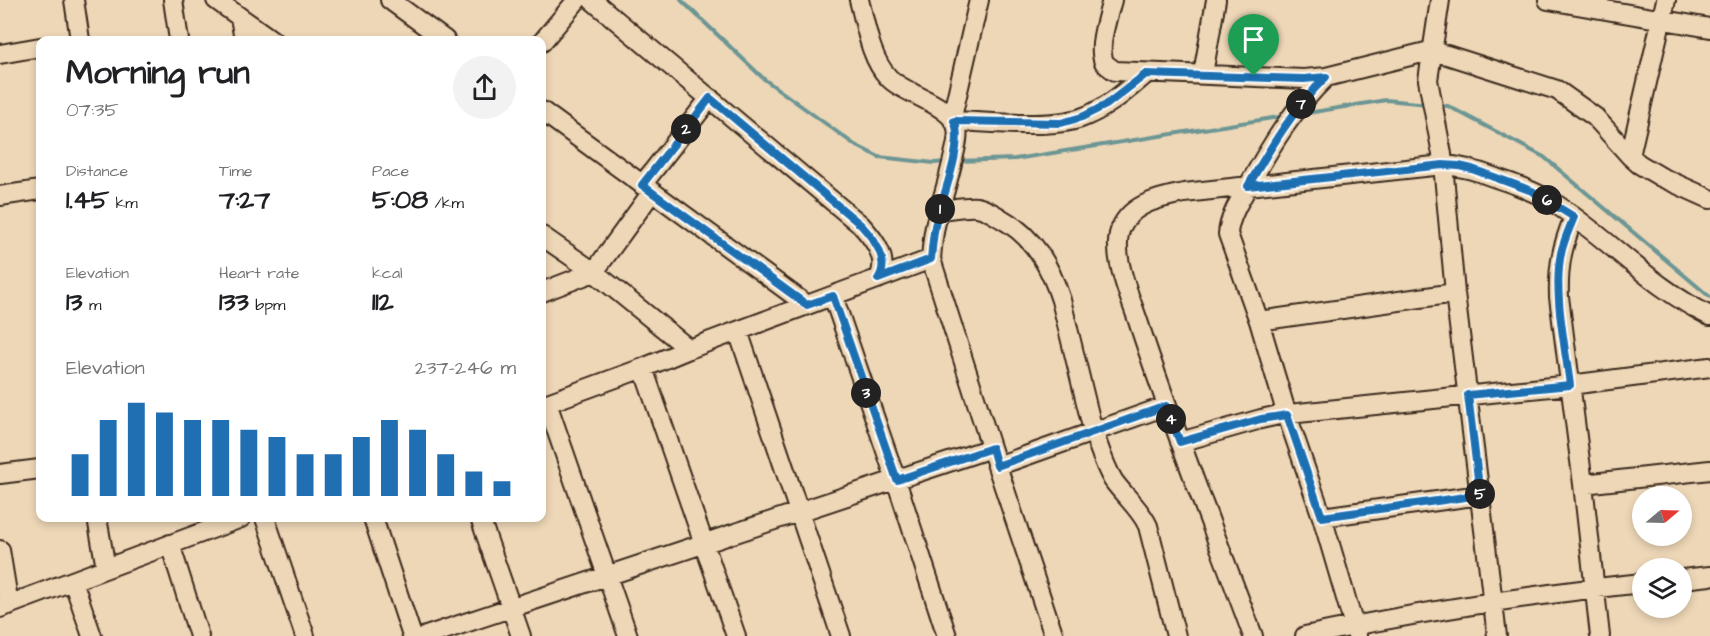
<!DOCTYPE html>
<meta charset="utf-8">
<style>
:root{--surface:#fff;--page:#f2f2f2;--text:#202124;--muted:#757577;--accent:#1f6fb2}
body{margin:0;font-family:"Architects Daughter",sans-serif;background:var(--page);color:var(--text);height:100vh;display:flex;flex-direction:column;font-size:22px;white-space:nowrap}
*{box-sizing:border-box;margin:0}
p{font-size:20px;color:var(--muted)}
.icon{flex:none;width:33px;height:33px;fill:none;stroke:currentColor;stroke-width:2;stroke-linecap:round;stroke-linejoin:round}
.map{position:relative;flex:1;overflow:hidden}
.panel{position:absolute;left:36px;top:36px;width:510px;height:486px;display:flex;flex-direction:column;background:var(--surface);border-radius:12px;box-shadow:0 3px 9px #0003}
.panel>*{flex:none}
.needle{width:39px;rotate:71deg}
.tools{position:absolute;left:1632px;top:486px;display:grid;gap:12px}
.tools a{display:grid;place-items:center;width:60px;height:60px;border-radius:50%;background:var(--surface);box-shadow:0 3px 9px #0003;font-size:30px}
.pin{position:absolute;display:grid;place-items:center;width:51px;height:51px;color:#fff;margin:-62px -26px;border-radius:50% 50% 50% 0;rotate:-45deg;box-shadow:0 0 6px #0007}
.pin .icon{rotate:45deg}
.km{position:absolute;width:30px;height:30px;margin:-15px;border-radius:50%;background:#222;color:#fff;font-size:16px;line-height:30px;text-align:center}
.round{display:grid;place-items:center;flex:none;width:63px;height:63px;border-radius:32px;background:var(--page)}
.headline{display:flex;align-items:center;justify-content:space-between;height:102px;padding:0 30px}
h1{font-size:33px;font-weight:800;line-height:45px}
.metrics{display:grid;grid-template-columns:repeat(3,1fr);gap:9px;height:102px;padding:6px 30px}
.metrics div{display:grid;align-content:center}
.metrics b{font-size:26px;font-weight:800}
.metrics small{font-size:16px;font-weight:400}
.metrics p{font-size:16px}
.chart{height:168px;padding:12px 30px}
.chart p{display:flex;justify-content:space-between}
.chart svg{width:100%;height:108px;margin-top:6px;stroke:var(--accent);stroke-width:6}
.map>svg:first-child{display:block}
</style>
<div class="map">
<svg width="1710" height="636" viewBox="0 0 1710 636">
<rect width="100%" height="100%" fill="#eed7b7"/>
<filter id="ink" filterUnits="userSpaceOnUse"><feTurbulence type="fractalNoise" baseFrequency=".0167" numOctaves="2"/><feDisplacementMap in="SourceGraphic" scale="12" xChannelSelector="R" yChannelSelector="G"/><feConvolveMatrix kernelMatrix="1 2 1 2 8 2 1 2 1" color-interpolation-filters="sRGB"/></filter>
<g filter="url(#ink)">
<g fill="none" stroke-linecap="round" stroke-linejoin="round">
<path stroke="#6c9694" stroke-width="4" d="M681 0 764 79 855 145 879 157 934 163 947 162
M1438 105 1448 106 1544 157 1710 297
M1302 114 1386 100 1428 104
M957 161 1015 159 1285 116"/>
<defs>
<path id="minor" d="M74 0 80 40
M173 0 179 40
M216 0 272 40
M390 0 445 40
M592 0 861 225C873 238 891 260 878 279
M859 0C866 25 870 58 888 77 903 94 953 105 957 128 959 137 956 146 954 155 949 178 942 200 936 222 933 234 932 246 931 259L997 466 1054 636
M1112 0C1108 16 1097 47 1104 62 1107 66 1111 68 1115 71L1304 79 1326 77 1426 52H1433L1447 55 1557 90 1595 117 1630 156 1639 164 1661 177 1710 199
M1440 0 1428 80 1442 154 1455 293 1497 636
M1548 0 1710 28
M240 17 244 40
M542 42 577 0
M0 54 40 47
M1203 74 1216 0
M1326 77C1293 109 1272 144 1250 183 1241 198 1229 217 1228 234L1259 321 1287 415 1322 517 1357 636
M542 111 807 305
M952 117 979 0
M955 121C989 122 1049 129 1081 118 1106 109 1126 91 1146 74
M1630 156 1666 0
M642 185 710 98
M0 196 40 190
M940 210C952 209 965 206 977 207 987 209 994 214 1002 219 1034 237 1050 266 1061 300L1093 431C1099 447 1104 465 1113 480 1124 496 1140 508 1148 526L1176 636
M1574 217C1562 246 1558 266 1559 297L1583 484 1600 636
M542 236 594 272 689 349
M542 292 594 272 652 192
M833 296 896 480 947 636
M1259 321 1455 293
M738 331 841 636
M643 368 736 636
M547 403 628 636
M542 405 643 368 689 349 931 259
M1180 442 1261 419 1279 415 1570 385 1710 367
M997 466 1166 406
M0 474 40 469
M1583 484 1710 470
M1322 517 1480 495
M97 518 106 568
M265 518 305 636
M373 518 412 636
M480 518 521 636
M170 544 199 636
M0 550 9 605
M1682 579 1710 576
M73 581 92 636
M0 608 241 518
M426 636 991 448
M1253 636C1215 533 1174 431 1140 327 1132 301 1113 261 1119 234 1126 205 1158 198 1184 193L1443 165C1462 166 1478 171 1496 178 1515 184 1533 191 1551 201 1607 236 1650 287 1710 316
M1305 636C1416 612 1530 595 1642 583"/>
</defs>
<use href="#minor" stroke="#3b2a1e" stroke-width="22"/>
<use href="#minor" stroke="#eed7b7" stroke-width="18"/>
</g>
</g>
<g fill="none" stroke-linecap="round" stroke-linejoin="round" filter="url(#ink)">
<defs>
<path id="route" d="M1146 74 1304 79 1326 77C1293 109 1271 147 1248 186L1443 165 1459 166 1472 169 1532 191 1574 217C1569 229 1564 240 1561 253 1553 292 1565 345 1570 385L1468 395 1480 495 1322 517 1287 415 1261 419 1180 442 1166 406 997 466 992 448 897 480 833 296 807 305 642 185 710 98 861 225C873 238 891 260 878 279L931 259C932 248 933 237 935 226 941 201 965 143 954 121L1061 123 1082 117 1106 105Z"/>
</defs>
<use href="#route" stroke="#fff" stroke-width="12"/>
<use href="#route" stroke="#1f6fb2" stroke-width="8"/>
</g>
</svg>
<div class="tools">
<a><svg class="needle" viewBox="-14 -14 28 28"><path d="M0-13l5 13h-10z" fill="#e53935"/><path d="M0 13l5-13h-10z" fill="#757577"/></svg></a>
<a><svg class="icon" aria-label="layers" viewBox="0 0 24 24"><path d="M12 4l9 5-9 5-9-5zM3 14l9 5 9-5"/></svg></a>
</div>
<div class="pin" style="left:1254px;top:76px;background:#1e9e55"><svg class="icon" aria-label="arrive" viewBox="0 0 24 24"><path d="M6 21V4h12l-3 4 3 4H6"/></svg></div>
<b class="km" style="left:940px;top:209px">1</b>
<b class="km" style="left:686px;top:129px">2</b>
<b class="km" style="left:866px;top:393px">3</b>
<b class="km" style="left:1171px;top:419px">4</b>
<b class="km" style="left:1480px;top:494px">5</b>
<b class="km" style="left:1547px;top:200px">6</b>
<b class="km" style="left:1301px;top:104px">7</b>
<section class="panel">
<div class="headline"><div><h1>Morning run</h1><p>07:35</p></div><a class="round"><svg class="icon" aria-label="share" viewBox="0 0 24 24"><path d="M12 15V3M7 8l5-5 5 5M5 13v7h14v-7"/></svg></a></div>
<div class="metrics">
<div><p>Distance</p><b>1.45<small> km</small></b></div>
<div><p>Time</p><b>7:27</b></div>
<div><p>Pace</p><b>5:08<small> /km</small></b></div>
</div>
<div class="metrics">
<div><p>Elevation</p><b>13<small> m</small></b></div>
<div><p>Heart rate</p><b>133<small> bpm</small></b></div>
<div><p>kcal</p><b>112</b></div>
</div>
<div class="chart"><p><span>Elevation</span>237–246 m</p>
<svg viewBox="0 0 160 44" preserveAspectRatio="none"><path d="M5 44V27M15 44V13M25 44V6M35 44V10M45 44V13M55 44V13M65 44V17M75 44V20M85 44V27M95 44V27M105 44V20M115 44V13M125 44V17M135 44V27M145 44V34M155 44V38"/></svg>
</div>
</section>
</div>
